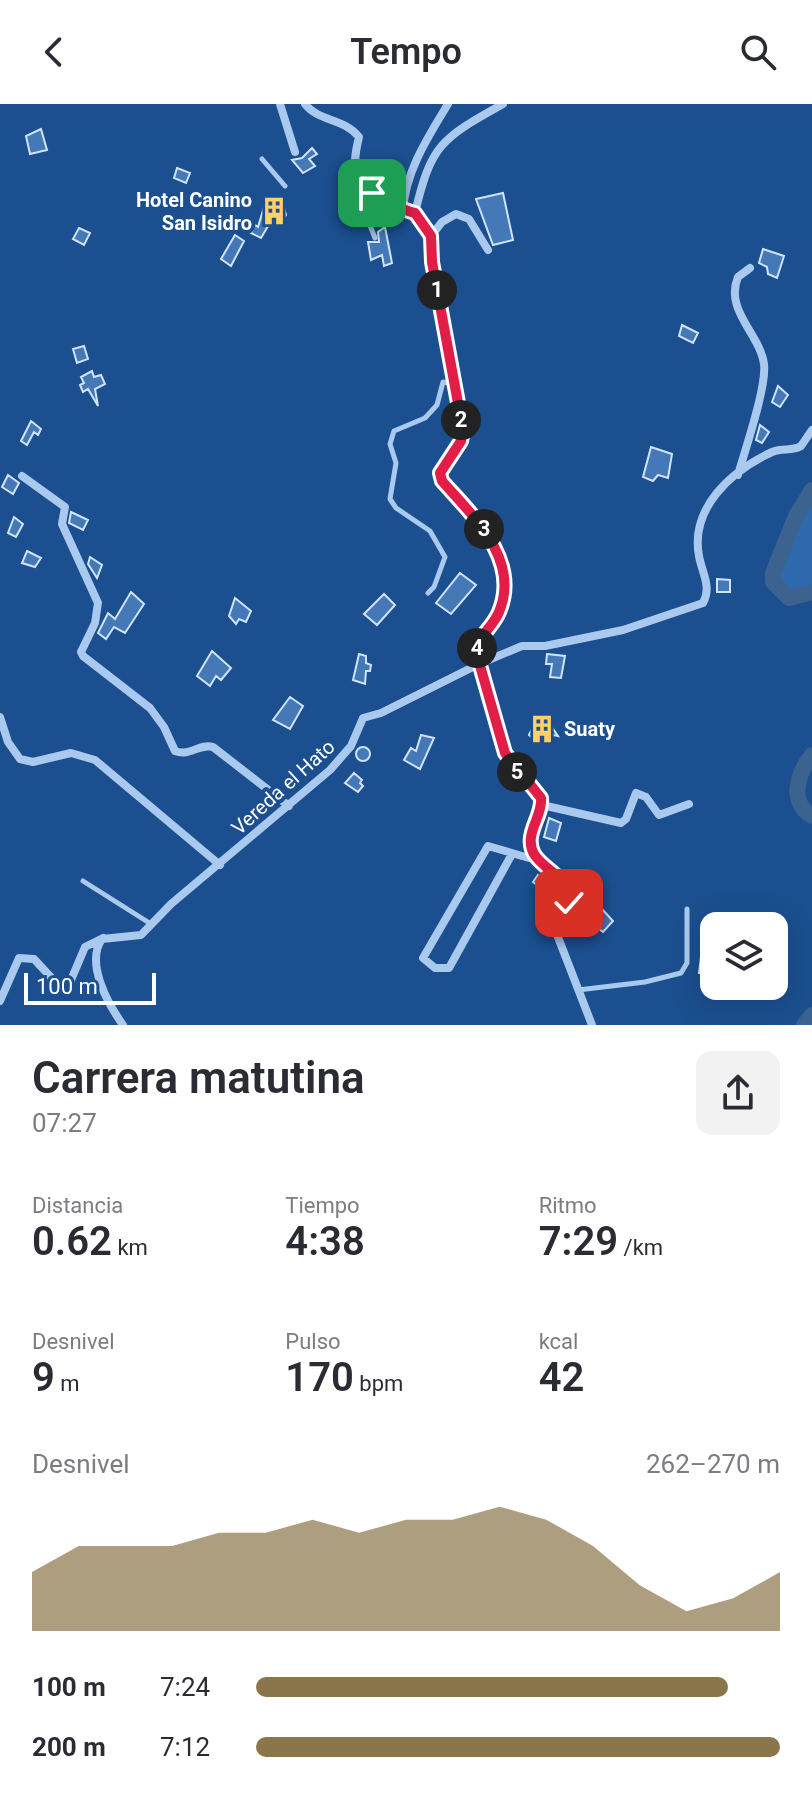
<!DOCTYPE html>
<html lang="es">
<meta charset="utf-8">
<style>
:root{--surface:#fff;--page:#f2f2f3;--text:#2b2b33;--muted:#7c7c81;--accent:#8a764a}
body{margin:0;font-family:Roboto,sans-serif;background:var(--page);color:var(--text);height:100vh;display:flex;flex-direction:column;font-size:30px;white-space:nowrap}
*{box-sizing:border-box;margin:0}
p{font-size:26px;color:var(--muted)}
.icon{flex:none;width:44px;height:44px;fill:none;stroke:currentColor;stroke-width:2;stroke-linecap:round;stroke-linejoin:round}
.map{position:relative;height:921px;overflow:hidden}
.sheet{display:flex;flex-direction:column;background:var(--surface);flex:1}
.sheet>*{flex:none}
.fabs{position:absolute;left:700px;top:808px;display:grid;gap:16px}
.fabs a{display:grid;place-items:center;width:88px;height:88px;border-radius:16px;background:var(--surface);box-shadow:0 8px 32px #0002;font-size:40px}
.scale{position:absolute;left:24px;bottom:20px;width:132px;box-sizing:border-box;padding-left:8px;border:4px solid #fff;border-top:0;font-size:22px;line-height:28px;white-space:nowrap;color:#fff;-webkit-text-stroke:6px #1b4f8f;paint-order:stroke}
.pin{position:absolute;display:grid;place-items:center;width:68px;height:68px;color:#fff;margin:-34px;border-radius:16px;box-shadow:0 4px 12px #0006}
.km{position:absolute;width:40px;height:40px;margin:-20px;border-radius:50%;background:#222;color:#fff;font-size:22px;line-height:40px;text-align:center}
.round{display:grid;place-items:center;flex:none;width:84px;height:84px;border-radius:16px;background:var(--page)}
.head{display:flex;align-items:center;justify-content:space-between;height:136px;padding:0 32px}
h1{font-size:44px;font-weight:600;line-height:60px}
.metrics{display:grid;grid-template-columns:repeat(3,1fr);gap:12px;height:136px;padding:8px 32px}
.metrics div{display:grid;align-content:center}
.metrics b{font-size:40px;font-weight:600}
.metrics small{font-size:22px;font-weight:400}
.metrics p{font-size:22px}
.chart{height:224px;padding:16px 32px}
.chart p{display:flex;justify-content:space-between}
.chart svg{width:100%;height:144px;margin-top:8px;fill:var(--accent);opacity:.7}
ul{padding:0 32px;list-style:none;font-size:26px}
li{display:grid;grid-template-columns:128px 96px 1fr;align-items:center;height:60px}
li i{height:20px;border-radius:10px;background:var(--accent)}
header{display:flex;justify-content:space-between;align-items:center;height:104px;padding:0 32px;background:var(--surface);font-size:36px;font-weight:600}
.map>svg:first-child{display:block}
</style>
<header><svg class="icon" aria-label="back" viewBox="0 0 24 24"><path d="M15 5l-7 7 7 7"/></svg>Tempo<svg class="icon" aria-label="search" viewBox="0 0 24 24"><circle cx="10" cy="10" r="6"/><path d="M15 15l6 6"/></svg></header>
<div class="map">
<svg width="812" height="921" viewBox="0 0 812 921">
<rect width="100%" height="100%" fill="#1b4f8f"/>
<path fill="#2e69ad" d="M812 386V482C798 492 788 496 772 487 774 447 788 418 812 386Z"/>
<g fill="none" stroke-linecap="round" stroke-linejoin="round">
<path stroke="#3c6290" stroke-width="16" d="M812 386 796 412 773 469V478L789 494 812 488
M812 651C798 668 788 699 812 712
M804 921 812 911"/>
</g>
<path fill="#4478b7" stroke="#cfe3fa" stroke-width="2" d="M41 25 47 46 30 50 26 32Z
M312 44 317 50 309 55 315 62 303 69 292 56 302 54Z
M177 64 190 69 186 79 174 74Z
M386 75a8 8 0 1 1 16 0a8 8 0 1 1-16 0Z
M503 89 513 136 493 141 476 95Z
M272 96 284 103 286 111 282 116 274 112 261 134 251 129 255 121 258 123 264 103 270 102Z
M385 123 392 159 384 162 382 151 371 156 368 138H379L378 128Z
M79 124 90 129 84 141 73 135Z
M235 131 244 137 231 162 221 155Z
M763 145 784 152 777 174 768 170 767 163 759 159Z
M682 221 698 229 693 239 679 232Z
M84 242 88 255 77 259 73 245Z
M92 267 94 273 101 271 105 280 95 285 98 302 88 285 83 288 80 281 84 279 81 273Z
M778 282 788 291 780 303 772 298Z
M31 317 41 325 38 331 34 328 27 341 21 337Z
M760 321 769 328 762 339 756 336Z
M651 343 672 350 668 374 658 371 653 377 643 373Z
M8 371 19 379 13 390 2 383Z
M71 408 88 416 83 426 69 419Z
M14 413 23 420 16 433 8 429Z
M27 447 41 454 35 463 22 459Z
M90 453 102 461 97 474 88 460Z
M460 469 476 481 451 510 436 499Z
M717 475 730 476V488H717Z
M131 488 144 500 125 529 114 523 106 535 98 529 108 509 115 515Z
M384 490 395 501 377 521 364 510Z
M235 494 251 507 246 518 239 515 236 520 229 512Z
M212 547 231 564 221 576 216 572 210 582 197 572Z
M359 550 366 552V559L371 561 370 567H366L365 580 353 576Z
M547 550 565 552 561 574 550 573 552 560H546Z
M290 593 303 602 290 625 273 616Z
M547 616 558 632 543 629 537 638 529 631 535 618 542 622Z
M421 631 434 634 420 665 404 656 411 644 416 647Z
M356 650a7 7 0 1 1 14 0a7 7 0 1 1-14 0Z
M354 669 362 676 360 679 363 682 358 688 345 679Z
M549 714 561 719 556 737 544 733Z
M538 771 557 784 552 793 533 778Z
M602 805 613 817 603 828 591 819Z
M702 845 714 849V870L699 869Z"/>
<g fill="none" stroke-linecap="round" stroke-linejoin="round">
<path stroke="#a9c9ee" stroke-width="5" d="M262 55 285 82
M367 86 365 109 375 134
M428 489 434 483 445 453 430 427 396 404 390 395 396 359 390 340 394 327 425 314 437 301 443 278 454 280
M83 777 151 820
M578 886 645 878 681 869 687 859V805"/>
<path stroke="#a9c9ee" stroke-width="8" d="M280 0 295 48
M305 0C319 18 344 14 359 33 350 69 355 78 387 94 398 99 402 107 415 109L431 132 432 158 463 326 461 337 440 369 442 377C473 412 521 456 499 508 492 525 476 532 477 551L505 649 541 694 531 742 540 757 570 787 569 799 556 828 592 921
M403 107C405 68 428 33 448 0
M415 109C431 40 442 34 503 0
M431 132 442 118 456 110 469 115 488 146
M738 371C745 346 767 282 764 260 760 230 724 206 738 173L750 164
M22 372 65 403 62 420 98 499 95 519 81 548 83 552 150 604 164 623 175 647C190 653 199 639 213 643L289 702
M0 613 8 638 20 655 33 658 71 649 95 656 220 761
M542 701 621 719 626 715 636 689 646 693 659 711 689 700
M512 750 449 864H435L423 854 488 742 529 754
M0 897 19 854 34 855 61 884 68 883 85 843 103 834
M123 921C108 900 85 859 102 835L141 831 171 800 330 666 351 642 363 614 381 609 479 560 522 542H545L623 526 703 499C712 483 702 469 699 452 690 404 731 367 772 348 783 343 791 348 801 342L812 326"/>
</g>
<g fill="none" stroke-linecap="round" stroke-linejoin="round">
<defs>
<path id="route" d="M372 89C387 94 399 106 415 109L431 132 432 158 463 326 461 337 440 369 442 377C473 412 521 456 499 508 492 525 476 532 477 551L505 649 541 694C543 713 523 730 534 750 544 767 576 777 569 799"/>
</defs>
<use href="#route" stroke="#fff" stroke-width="16"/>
<use href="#route" stroke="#e11d48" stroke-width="10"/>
</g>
<defs>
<symbol id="building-bare" viewBox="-9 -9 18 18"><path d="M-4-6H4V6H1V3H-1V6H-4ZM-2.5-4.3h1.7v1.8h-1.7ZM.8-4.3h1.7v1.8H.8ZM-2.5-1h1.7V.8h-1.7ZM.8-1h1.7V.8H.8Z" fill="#ffd166" stroke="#1b4f8f" stroke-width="2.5" paint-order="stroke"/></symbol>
</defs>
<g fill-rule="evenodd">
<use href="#building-bare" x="254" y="87" width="40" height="40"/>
<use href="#building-bare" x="522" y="605" width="40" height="40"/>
</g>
<g text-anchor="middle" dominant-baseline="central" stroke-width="8" stroke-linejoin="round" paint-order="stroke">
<g font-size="20" font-weight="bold" fill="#fff" stroke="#1b4f8f" text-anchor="end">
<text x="252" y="96">Hotel Canino<tspan x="252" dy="23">San Isidro</tspan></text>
<text x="564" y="625" text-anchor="start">Suaty</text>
</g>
<g font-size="20" fill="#fff" stroke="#1b4f8f">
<text transform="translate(283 683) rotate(-42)">Vereda el Hato</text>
</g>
</g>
</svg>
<div class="fabs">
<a><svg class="icon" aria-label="layers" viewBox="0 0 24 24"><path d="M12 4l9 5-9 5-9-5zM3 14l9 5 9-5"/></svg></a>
</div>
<div class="scale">100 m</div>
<div class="pin" style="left:372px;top:89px;background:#1e9e55"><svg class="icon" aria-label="arrive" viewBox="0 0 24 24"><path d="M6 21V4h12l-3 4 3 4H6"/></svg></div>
<div class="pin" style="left:569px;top:799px;background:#d93025"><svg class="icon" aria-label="check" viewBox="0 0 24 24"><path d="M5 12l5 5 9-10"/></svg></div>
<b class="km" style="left:437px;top:186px">1</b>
<b class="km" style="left:461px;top:316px">2</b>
<b class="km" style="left:484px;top:425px">3</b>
<b class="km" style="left:477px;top:544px">4</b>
<b class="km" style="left:517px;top:668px">5</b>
</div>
<section class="sheet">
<div class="head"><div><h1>Carrera matutina</h1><p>07:27</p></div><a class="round"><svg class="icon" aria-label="share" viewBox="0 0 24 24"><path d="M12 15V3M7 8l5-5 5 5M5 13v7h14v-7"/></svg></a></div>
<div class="metrics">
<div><p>Distancia</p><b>0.62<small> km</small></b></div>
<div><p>Tiempo</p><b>4:38</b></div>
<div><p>Ritmo</p><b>7:29<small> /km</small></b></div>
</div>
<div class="metrics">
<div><p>Desnivel</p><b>9<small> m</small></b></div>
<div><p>Pulso</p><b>170<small> bpm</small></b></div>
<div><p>kcal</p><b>42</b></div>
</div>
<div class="chart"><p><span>Desnivel</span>262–270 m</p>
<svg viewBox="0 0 160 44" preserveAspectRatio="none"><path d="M0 44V26L10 18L20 18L30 18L40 14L50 14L60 10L70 14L80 10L90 10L100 6L110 10L120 18L130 30L140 38L150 34L160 26V44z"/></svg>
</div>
<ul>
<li><b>100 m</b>7:24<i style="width:90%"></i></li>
<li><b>200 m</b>7:12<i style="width:100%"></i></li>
</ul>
</section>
